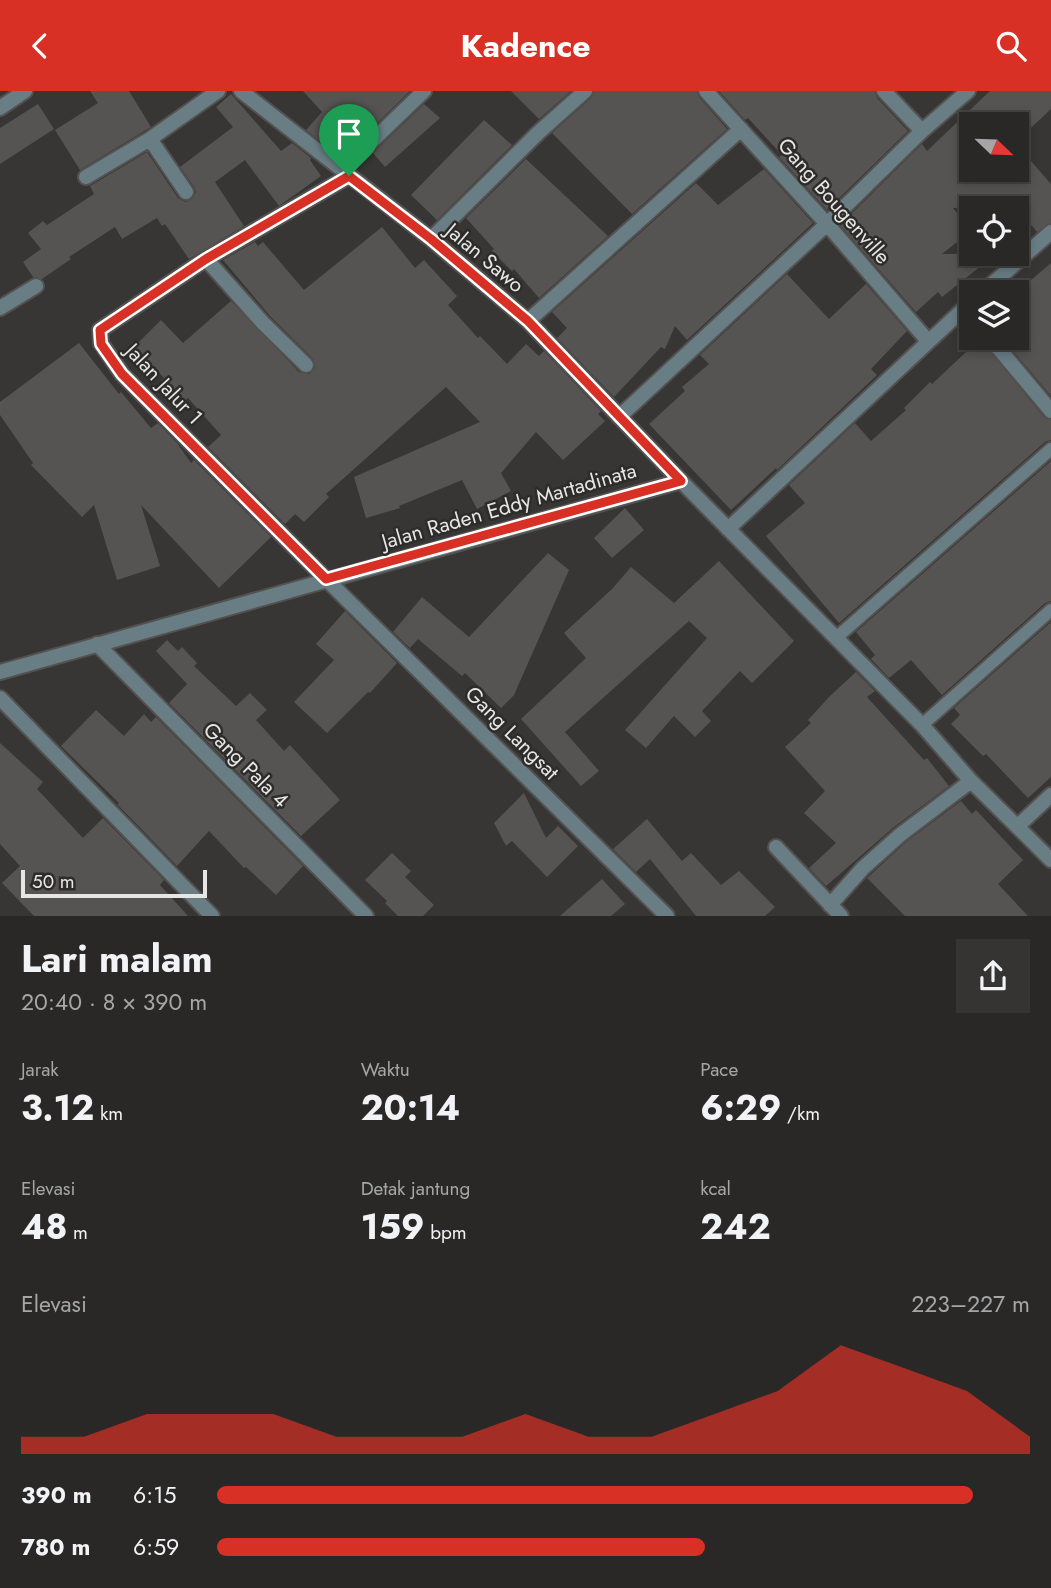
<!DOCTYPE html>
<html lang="id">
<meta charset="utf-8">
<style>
:root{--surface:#292827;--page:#353433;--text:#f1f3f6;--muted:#a5a6a7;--line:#454444;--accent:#d93025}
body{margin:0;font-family:Jost,sans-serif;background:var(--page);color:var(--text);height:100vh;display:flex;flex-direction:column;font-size:26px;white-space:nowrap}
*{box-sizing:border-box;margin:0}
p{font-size:23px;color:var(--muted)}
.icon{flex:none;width:38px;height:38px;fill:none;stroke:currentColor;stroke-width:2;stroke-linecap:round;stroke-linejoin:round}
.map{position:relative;height:825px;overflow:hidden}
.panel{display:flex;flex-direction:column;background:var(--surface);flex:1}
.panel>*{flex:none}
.needle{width:46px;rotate:113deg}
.fabs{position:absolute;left:959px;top:21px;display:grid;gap:14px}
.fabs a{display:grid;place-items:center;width:70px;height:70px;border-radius:0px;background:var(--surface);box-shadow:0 4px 10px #0003,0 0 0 2px var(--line);font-size:35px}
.scale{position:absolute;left:21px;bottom:18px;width:186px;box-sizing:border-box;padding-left:7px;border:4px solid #e7e6e5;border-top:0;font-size:19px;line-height:24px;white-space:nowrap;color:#e7e6e5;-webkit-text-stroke:5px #2d2c2a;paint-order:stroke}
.pin{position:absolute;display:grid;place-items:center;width:60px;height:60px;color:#fff;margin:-72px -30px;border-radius:50% 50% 50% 0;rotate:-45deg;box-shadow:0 0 7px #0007}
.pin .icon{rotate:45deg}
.round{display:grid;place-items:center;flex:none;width:74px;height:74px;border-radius:0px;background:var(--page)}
.overview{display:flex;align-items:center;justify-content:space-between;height:119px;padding:0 21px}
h1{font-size:38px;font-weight:700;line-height:52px}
.figures{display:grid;grid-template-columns:repeat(3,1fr);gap:10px;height:119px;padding:7px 21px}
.figures div{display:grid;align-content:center}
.figures b{font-size:35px;font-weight:700}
.figures small{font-size:19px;font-weight:400}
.figures p{font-size:19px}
.chart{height:196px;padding:14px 21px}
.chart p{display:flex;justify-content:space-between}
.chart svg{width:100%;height:126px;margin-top:7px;fill:var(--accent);opacity:.7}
ul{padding:0 21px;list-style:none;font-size:23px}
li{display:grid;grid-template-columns:112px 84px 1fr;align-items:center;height:52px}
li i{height:18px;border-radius:9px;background:var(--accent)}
header{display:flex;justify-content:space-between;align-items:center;height:91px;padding:0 21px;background:var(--accent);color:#fff;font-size:32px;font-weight:700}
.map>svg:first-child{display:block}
</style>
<header><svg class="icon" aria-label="back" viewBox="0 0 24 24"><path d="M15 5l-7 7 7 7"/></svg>Kadence<svg class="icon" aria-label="search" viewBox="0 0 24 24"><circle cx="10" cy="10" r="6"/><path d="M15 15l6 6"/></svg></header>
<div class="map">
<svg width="1051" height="825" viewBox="0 0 1051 825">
<rect width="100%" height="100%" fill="#373634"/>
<path fill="#565452" d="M90 0H129L151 36 80 79 55 39 98 12Z
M303 0H410L361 48 345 30 324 53 306 39 322 21Z
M511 0H571L539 28Z
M594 0H697L699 6 727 38 632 123 552 42 591 7Z
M719 0H875L877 7 908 40 827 119 779 66 782 64 748 27 745 29Z
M990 0H1051V18L1017 50V33H971V79H1017V54L1051 93V132L1037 141 1017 117H953L971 140 942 163H996L942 206 938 201 916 221 840 134 922 53 927 60Z
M231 3 281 60 292 52 311 67 310 69 321 85 279 115 245 69 215 91 244 135 189 168 165 133 162 135 157 127 122 148 115 136 69 166 71 168 42 188 33 186 23 171 41 158 28 142 43 130 47 134 94 103 90 95 147 61 178 107 186 111 192 108 196 101 194 96 180 76 233 36 216 16Z
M38 13 54 38 0 73V37Z
M424 13 440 27 385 76 373 62Z
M484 29 512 54 437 129 411 104Z
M526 68 608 145 539 207 514 178 512 180 492 160 494 158 466 127Z
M764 78 813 132 687 249 675 235 665 258 661 256 614 306 557 247 567 237 552 221 696 92 718 114Z
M382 136 415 177 424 169 457 205 448 214 478 247 480 245 507 273 526 253 539 265 544 260 601 320 598 323 605 330 563 369 536 341 501 382 511 400 477 418 462 389 399 415 400 417 366 427 354 386 480 331 446 296 326 403 329 406 304 431 295 423 285 433 208 356 221 344 188 307 181 313 161 290 164 287 134 256 161 229 183 252 231 210 299 281 309 283 315 277 313 268 270 225 223 169 255 151 258 155 263 151 304 199Z
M1051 172V305L1002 247H1017V201Z
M787 183 829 228 866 193 907 240 871 278 877 284 777 379 776 377 731 419 649 333 685 300 682 296 709 273 700 264Z
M980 248 1044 326 1051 329V349L1045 351 839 532 766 445 805 412 789 394 855 332 871 350 906 319 904 317 930 291 932 293Z
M79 252 119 303 121 301 151 337 158 332 177 352 191 372 194 369 271 446 219 497 141 414 160 475 117 489 94 414 82 426 31 374 33 372 0 324V311Z
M1051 370V510L1045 512 942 604 911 569 889 587 871 568 875 564 856 541Z
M625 417 644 439 612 467 594 447Z
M548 462 569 479 514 604 501 617 465 582 462 585 418 548 410 557 393 541 422 506 469 546Z
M719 470 794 550 752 592 740 580 702 620 711 630 695 646 674 625 646 657 625 639 707 547 689 530 565 641 599 680 581 695 521 628 586 567 564 542 612 498 631 476 674 512Z
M345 520 397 572 370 602 368 601 327 642 294 611 334 569 316 553Z
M1051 531V686L1028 707 986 663 983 665 951 633 960 624 954 617Z
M167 549 178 560 182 556 197 572 194 575 236 615 250 602 267 619 256 629 284 660 290 654 340 709 301 745 169 612 187 593 156 560Z
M856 581 875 600 867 606 924 669 927 667 949 695 894 736 826 795 809 777 836 752 804 722 825 700 785 656 811 632 808 629 830 605Z
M96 619 124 645 144 623 151 631 156 626 303 775 276 804 246 776 244 777 209 740 177 775 117 713 119 712 61 655Z
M0 652 43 691 37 698 83 747 103 727 164 789 160 794 188 825H34L2 792 20 775 0 753Z
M524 702 546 747 558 735 578 755 547 786 512 750 506 755 494 732Z
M961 710 972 723 976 719 1023 769 998 793 1028 825H905L867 787 906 751Z
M647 728 682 770 691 762 721 794 739 780 775 816 765 825H696L650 768 636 781 613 758Z
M392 762 411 780 405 786 434 814 423 825H398L385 812 387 810 365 789Z
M602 788 625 813 611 825H560Z"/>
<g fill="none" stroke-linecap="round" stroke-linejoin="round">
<defs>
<path id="service" d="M836 547 1051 358
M922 634 1051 519"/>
<path id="minor" d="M241 0 431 148 528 230 681 390 922 634 971 690 1051 769
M706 0 827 133 928 250
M884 0 922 40
M0 17 25 0
M150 48 186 101
M342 79 424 0
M349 85 206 168 100 239 101 252 122 283 326 488 667 825
M86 86 150 48 218 0
M431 148 538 42 585 0
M206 168 263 232 306 274
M983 201 1051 141
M0 217 36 195
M528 230 741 38
M990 247 1051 320
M619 326 827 133 922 40 968 0
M728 438 971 211
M97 553 366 825
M0 581 681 390
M0 607 212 825
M1018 735 1051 704
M776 756 841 825
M830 814 863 777 900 744 971 690"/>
</defs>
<use href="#service" stroke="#535250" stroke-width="16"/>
<use href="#minor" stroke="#535250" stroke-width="18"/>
<use href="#service" stroke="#697d84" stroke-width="12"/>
<use href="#minor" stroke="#697d84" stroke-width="14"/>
</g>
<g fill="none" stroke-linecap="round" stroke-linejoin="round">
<defs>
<path id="route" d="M349 85 431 148 528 230 681 390 326 488 122 283 101 253 100 239 206 168Z"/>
</defs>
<use href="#route" stroke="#fff" stroke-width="14"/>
<use href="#route" stroke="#d93025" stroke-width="9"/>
</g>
<g text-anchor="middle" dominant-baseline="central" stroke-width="5" stroke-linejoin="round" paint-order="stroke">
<g font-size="21" fill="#e7e6e5" stroke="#2d2c2a">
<text transform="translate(834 110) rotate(49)">Gang Bougenville</text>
<text transform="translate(485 167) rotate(40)">Jalan Sawo</text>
<text transform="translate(164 293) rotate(47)">Jalan Jalur 1</text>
<text transform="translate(509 415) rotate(-16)">Jalan Raden Eddy Martadinata</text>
<text transform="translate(512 642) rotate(45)">Gang Langsat</text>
<text transform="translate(246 674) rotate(45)">Gang Pala 4</text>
</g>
</g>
</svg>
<div class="fabs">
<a><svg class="needle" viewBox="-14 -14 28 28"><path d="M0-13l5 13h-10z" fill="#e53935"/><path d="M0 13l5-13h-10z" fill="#a5a6a7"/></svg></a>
<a><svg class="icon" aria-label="locate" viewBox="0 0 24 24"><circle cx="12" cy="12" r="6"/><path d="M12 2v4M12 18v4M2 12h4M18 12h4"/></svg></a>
<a><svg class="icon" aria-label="layers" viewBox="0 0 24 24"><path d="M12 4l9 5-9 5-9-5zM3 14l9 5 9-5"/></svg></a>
</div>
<div class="scale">50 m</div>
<div class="pin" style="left:349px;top:85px;background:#1e9e55"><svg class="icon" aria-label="arrive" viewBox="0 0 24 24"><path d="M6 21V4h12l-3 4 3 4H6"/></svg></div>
</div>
<section class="panel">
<div class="overview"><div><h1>Lari malam</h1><p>20:40 · 8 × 390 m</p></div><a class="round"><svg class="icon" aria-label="share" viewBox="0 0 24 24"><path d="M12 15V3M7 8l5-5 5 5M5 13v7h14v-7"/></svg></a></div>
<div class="figures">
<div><p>Jarak</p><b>3.12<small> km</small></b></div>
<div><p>Waktu</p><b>20:14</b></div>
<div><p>Pace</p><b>6:29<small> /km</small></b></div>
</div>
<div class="figures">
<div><p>Elevasi</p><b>48<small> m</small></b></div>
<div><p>Detak jantung</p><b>159<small> bpm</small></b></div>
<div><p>kcal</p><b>242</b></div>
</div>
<div class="chart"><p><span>Elevasi</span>223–227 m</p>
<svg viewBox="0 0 160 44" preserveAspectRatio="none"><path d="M0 44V38L10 38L20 30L30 30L40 30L50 38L60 38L70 38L80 30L90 38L100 38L110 30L120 22L130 6L140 14L150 22L160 38V44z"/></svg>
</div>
<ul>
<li><b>390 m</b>6:15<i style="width:93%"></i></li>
<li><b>780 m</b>6:59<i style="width:60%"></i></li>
</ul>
</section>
